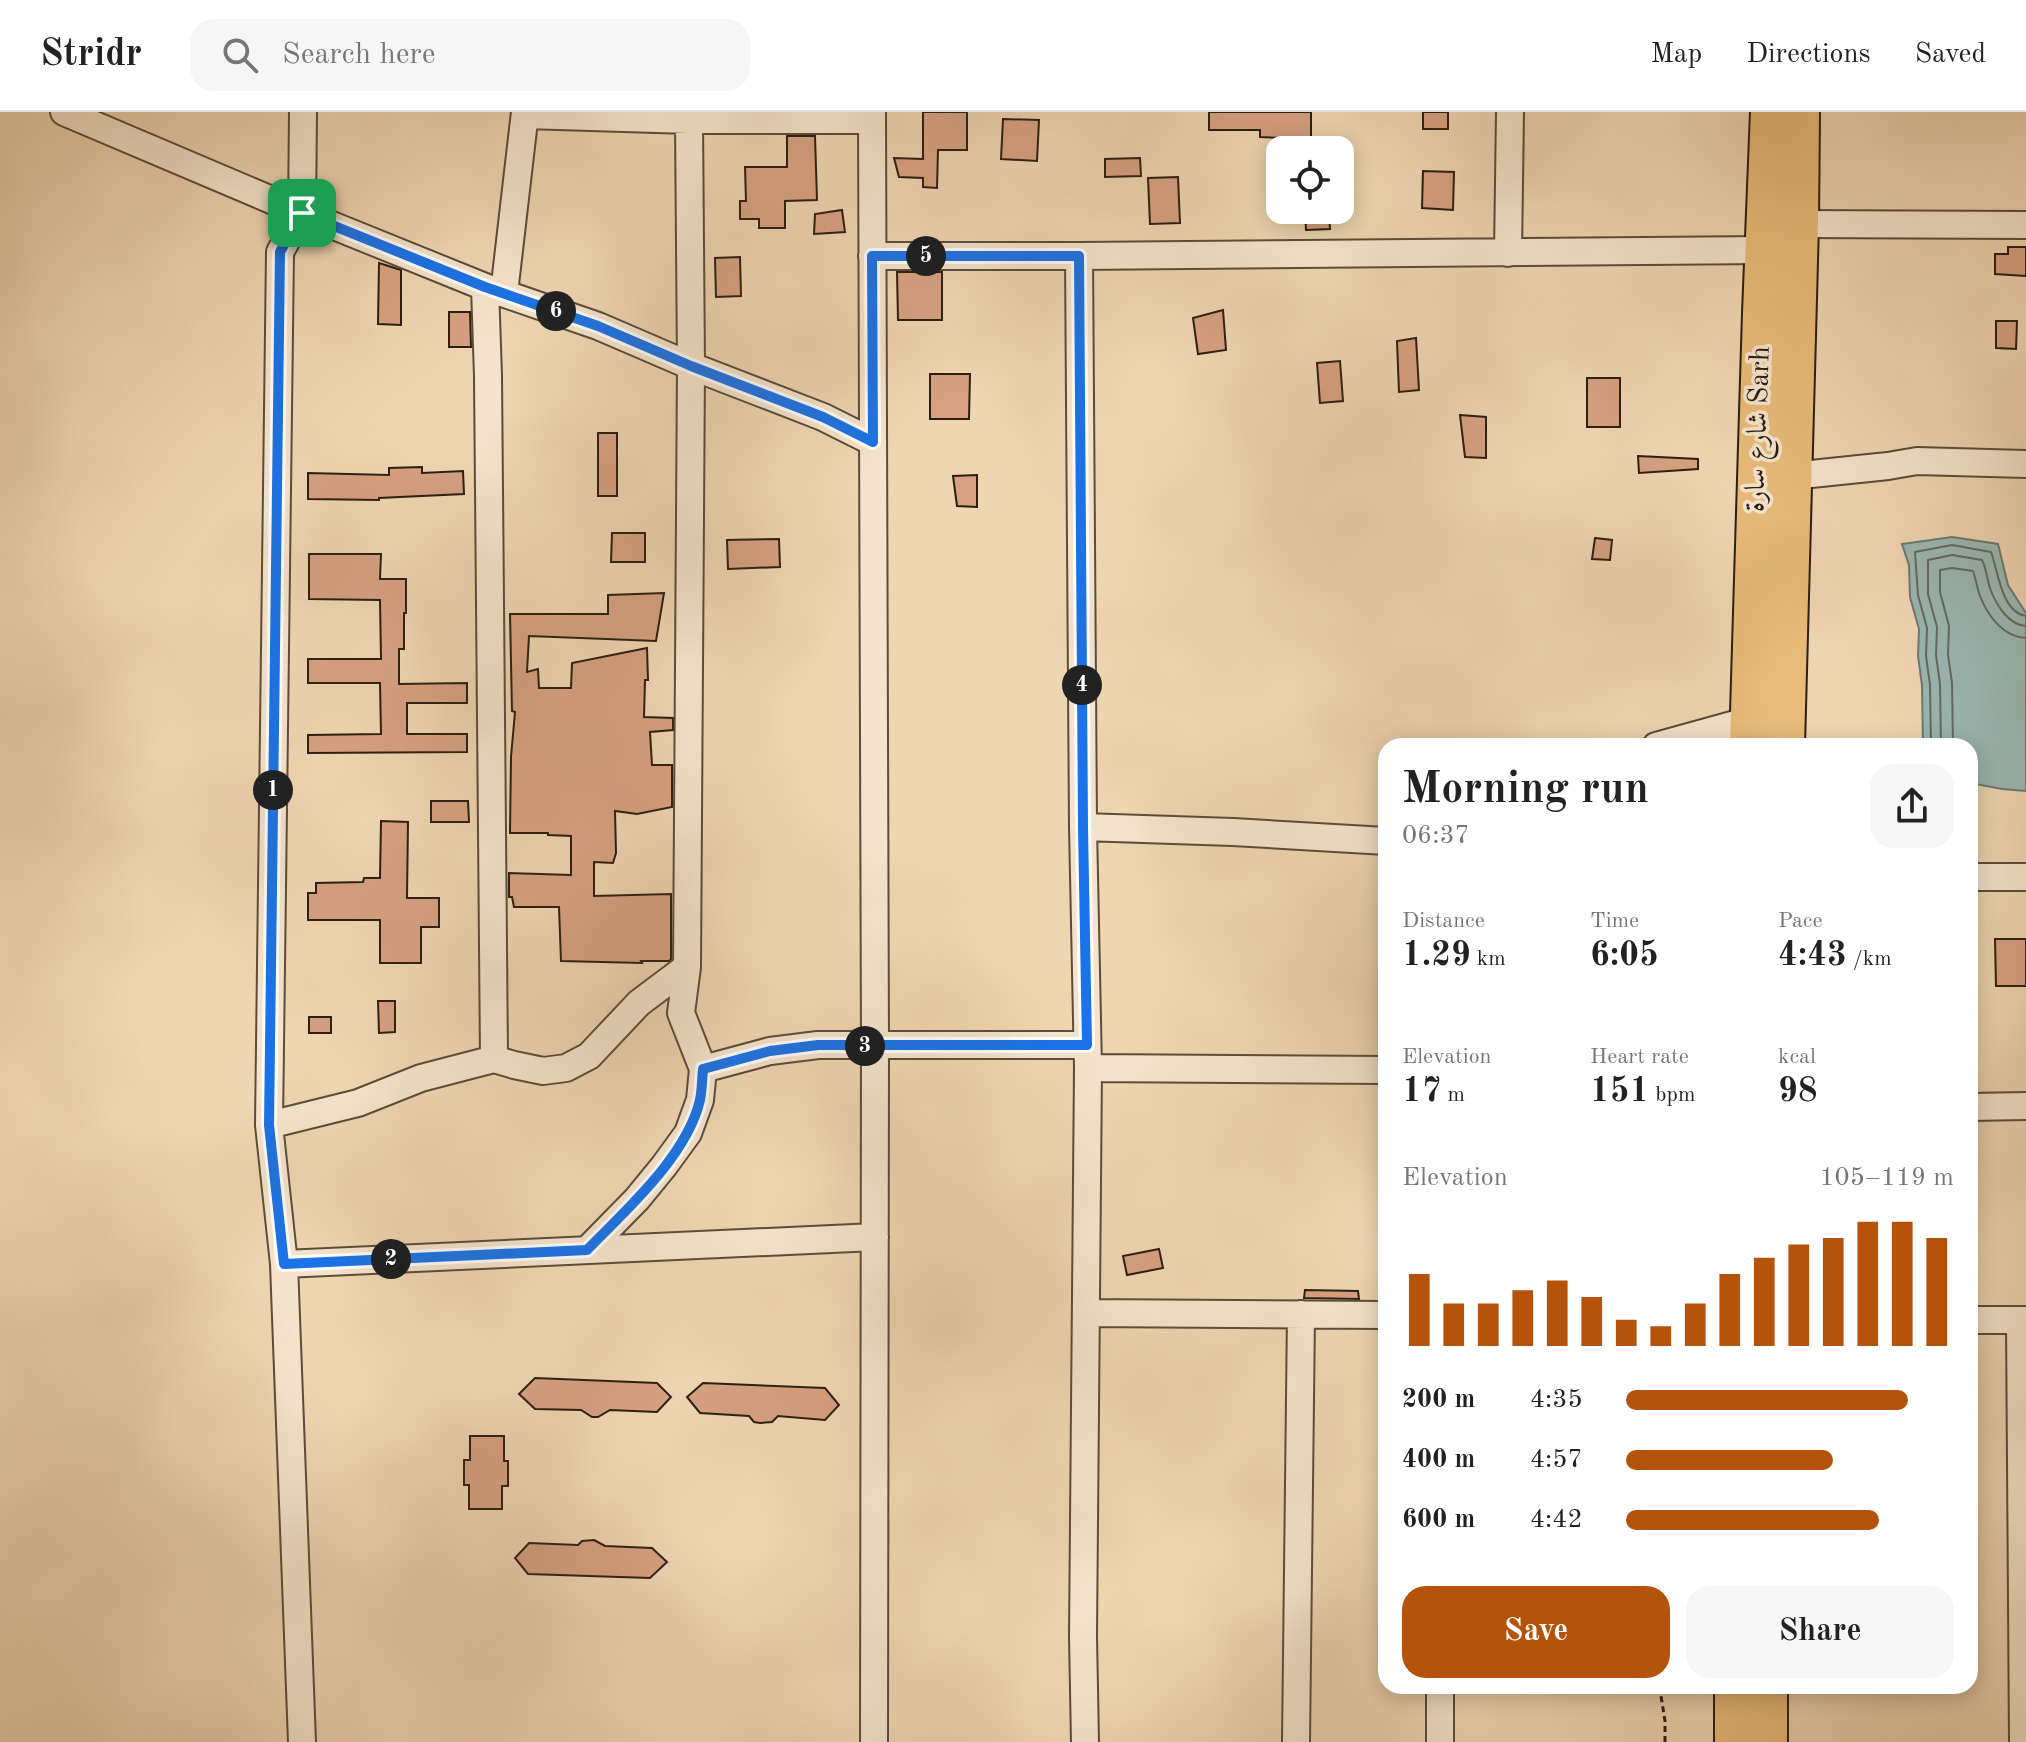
<!DOCTYPE html>
<meta charset="utf-8">
<style>
:root{--surface:#fff;--page:#f6f6f6;--text:#222;--muted:#767676;--line:#e0e0e0;--accent:#b45309}
body{margin:0;font-family:"Old Standard TT",Amiri,serif;background:var(--page);color:var(--text);height:100vh;display:flex;flex-direction:column;font-size:30px;white-space:nowrap}
*{box-sizing:border-box;margin:0}
p{font-size:26px;color:var(--muted)}
.icon{flex:none;width:44px;height:44px;fill:none;stroke:currentColor;stroke-width:2;stroke-linecap:round;stroke-linejoin:round}
.map{position:relative;flex:1;overflow:hidden}
.panel{position:absolute;left:1378px;top:626px;width:600px;height:956px;display:flex;flex-direction:column;background:var(--surface);border-radius:24px;box-shadow:0 4px 20px #0003}
.panel>*{flex:none}
.controls{position:absolute;left:1266px;top:24px;display:grid;gap:16px}
.controls a{display:grid;place-items:center;width:88px;height:88px;border-radius:16px;background:var(--surface);box-shadow:0 4px 20px #0003;font-size:40px}
.pin{position:absolute;display:grid;place-items:center;width:68px;height:68px;color:#fff;margin:-34px;border-radius:16px;box-shadow:0 4px 12px #0006}
.km{position:absolute;width:40px;height:40px;margin:-20px;border-radius:50%;background:#222;color:#fff;font-size:22px;line-height:40px;text-align:center}
.round{display:grid;place-items:center;flex:none;width:84px;height:84px;border-radius:24px;background:var(--page)}
.summary{display:flex;align-items:center;justify-content:space-between;height:136px;padding:0 24px}
h1{font-size:44px;font-weight:600;line-height:60px}
.figures{display:grid;grid-template-columns:repeat(3,1fr);gap:12px;height:136px;padding:8px 24px}
.figures div{display:grid;align-content:center}
.figures b{font-size:34px;font-weight:600}
.figures small{font-size:22px;font-weight:400}
.figures p{font-size:22px}
.chart{height:224px;padding:16px 24px}
.chart p{display:flex;justify-content:space-between}
.chart svg{width:100%;height:144px;margin-top:8px;stroke:var(--accent);stroke-width:6}
.cta{display:flex;gap:16px;margin-top:auto;padding:16px 24px}
.cta a{flex:1;height:92px;border-radius:24px;background:var(--accent);color:#fff;font-size:32px;font-weight:600;line-height:92px;text-align:center}
.cta a+a{background:var(--page);color:var(--text)}
ul{padding:0 24px;list-style:none;font-size:26px}
li{display:grid;grid-template-columns:128px 96px 1fr;align-items:center;height:60px}
li i{height:20px;border-radius:10px;background:var(--accent)}
header{display:flex;align-items:center;gap:48px;box-sizing:border-box;height:112px;padding:0 40px;background:var(--surface);border-bottom:2px solid var(--line)}
header strong{font-size:38px}
nav{display:flex;gap:44px;margin-inline-start:auto;font-size:28px}
.search{width:560px;height:72px;background:var(--page);display:flex;align-items:center;gap:20px;box-sizing:border-box;padding:0 28px;border-radius:24px;color:var(--muted);font-size:30px}
.map>svg:first-child{display:block}
</style>
<header>
<strong>Stridr</strong>
<div class="search"><svg class="icon" aria-label="search" viewBox="0 0 24 24"><circle cx="10" cy="10" r="6"/><path d="M15 15l6 6"/></svg>Search here</div>
<nav><a>Map</a><a>Directions</a><a>Saved</a></nav>
</header>
<div class="map">
<svg width="2026" height="1630" viewBox="0 0 2026 1630">
<rect width="100%" height="100%" fill="#efd6b2"/>
<filter id="stains"><feTurbulence type="fractalNoise" baseFrequency=".0025" numOctaves="4"/><feColorMatrix values="0 0 0 0 .2 0 0 0 0 .09 0 0 0 0 .02 0 0 0 .5 -.17"/></filter>
<radialGradient id="worn" r=".72"><stop offset=".6" stop-color="#630" stop-opacity="0"/><stop offset="1" stop-color="#630" stop-opacity=".3"/></radialGradient>
<path fill="#9bb7b3" stroke="#6e7a72" stroke-width="2" d="M1952 425 1998 432 2008 473 2026 501V679L2002 677 1970 671V634H1923L1922 573 1918 544 1919 517 1910 485 1909 453 1902 432Z"/>
<g fill="none" stroke-linecap="round" stroke-linejoin="round">
<path stroke="#636a62" stroke-width="2" d="M1931 634 1930 573 1926 544 1927 516 1918 483 1915 440 1952 433 1991 440C1998 458 2001 500 2026 504
M1941 634 1940 572 1936 543 1937 515 1928 482V448L1952 443 1982 448C1987 458 1987 469 1991 479 1997 494 2009 513 2026 514
M1953 634 1952 571 1948 543 1949 514 1940 480V458L1952 456 1973 459C1976 467 1977 476 1980 484 1988 504 2003 525 2026 526"/>
</g>
<path fill="#d7a181" stroke="#2b1e11" stroke-width="2" d="M923 0H967V38H938L937 76 923 75V66L899 65 894 46 923 47Z
M1209 0H1311V27L1260 25V18H1209Z
M1423 0H1448V17H1423Z
M1003 7 1039 8 1037 49 1001 47Z
M787 24H815L817 88 785 89V116H759V107H740V89H746L745 55H787Z
M1140 46 1141 64 1105 65V47Z
M1423 59 1454 60 1453 98 1422 96Z
M1178 65 1180 111 1150 112 1148 66Z
M842 98 845 120 814 122 815 102Z
M1329 100 1330 117 1306 118 1305 101Z
M2008 135H2026V164L1995 162V142H2008Z
M740 145 741 184 716 185 715 146Z
M379 151 401 158V213L378 212Z
M897 160H942V208H898Z
M1223 198 1226 238 1198 242 1193 206Z
M449 200H470L471 235H449Z
M1996 209H2017L2016 237 1996 236Z
M1416 226 1419 278 1399 280 1397 229Z
M1340 249 1343 289 1320 291 1317 251Z
M930 262H970L969 307H930Z
M1587 266H1620V315H1587Z
M1460 303 1486 305V346L1465 345Z
M598 321H617V384H598Z
M1638 344 1698 347V357L1639 361Z
M422 355V361L463 359 464 382 379 386V388L308 387V361L389 363V356Z
M977 363V395L957 394 953 364Z
M612 421H645V450H611Z
M1595 426 1612 428 1610 448 1592 447Z
M779 427 780 455 728 457 727 428Z
M309 442H381L380 467H406V501H404V537H399V572L467 571V591H407V622H467V640L308 641V623L381 622 380 571H308V547H381L380 488 309 487Z
M664 481 656 529 529 524 527 560 538 557 539 576H571L572 551 647 536 648 568H645L644 605 673 606V618L650 620 652 653H672V695L637 702 615 699 616 741 613 751 594 750V784L671 782V847L669 849H641L642 851 561 849 559 795H514L512 785H509V761L571 763V724L548 723V721H510L511 645 515 600 512 599 510 502H608V483Z
M431 689H468L469 710H431Z
M381 709 408 710 407 786H439V815H421V851H380V808H308V781H316V771L363 770 364 766H380Z
M1995 827H2026V874H1996Z
M378 889H395V920L379 921Z
M309 905H331V921H309Z
M1159 1137 1163 1156 1127 1163 1123 1144Z
M1305 1178 1358 1179 1359 1187 1304 1186Z
M535 1266 657 1271 671 1285 657 1300 610 1298 598 1305H592L581 1298 535 1297 519 1282Z
M703 1271 825 1276 839 1293 825 1308 778 1304 772 1310 760 1311 754 1310 749 1304 700 1301 687 1285Z
M470 1324H504V1349H508V1374H502V1397H469V1373H464V1348H470Z
M594 1428 605 1434 652 1436 667 1450 650 1466 528 1462 515 1446 529 1431 578 1433 582 1429Z"/>
<g fill="none" stroke-linecap="round" stroke-linejoin="round">
<defs>
<path id="minor" d="M64 0 302 101 485 175 598 214 691 254 823 305 873 330
M872 0 875 934 874 1630
M525 3 689 8H872
M1799 112 2026 113
M1508 141 1510 0
M872 144H1079L1765 138
M1079 144 1083 715 1088 956 1083 1524 1085 1630
M485 175 488 264 494 947
M504 181 525 0
M1792 364 1888 354 1917 349 2026 352
M1656 634 1750 608
M1083 715 1233 720 1386 729
M1970 765H2026
M1088 956 1386 958
M703 957 770 939 818 933H1087
M1970 995 2026 994
M269 1013 358 991 421 966 494 947 514 953 543 959 566 956 589 944 639 891 687 855
M587 1138 637 1087 664 1054 688 1021 700 988 703 957 681 901 687 855 691 254 689 8
M284 1152 875 1125
M1086 1201 1386 1203
M1970 1208H2026
M2020 1208 2023 1630
M302 1630 284 1152 269 1013 280 140 302 101 303 0
M1296 1630 1301 1202
M1440 1630V1574"/>
<path id="highway" d="M1749 634 1762 201 1770 0
M1785 634 1799 112 1800 0
M1734 1574V1630
M1768 1630V1574"/>
</defs>
<use href="#minor" stroke="#5c4c39" stroke-width="30"/>
<use href="#highway" stroke="#2b1e11" stroke-width="42"/>
<path stroke="#2b1e11" stroke-width="3" stroke-dasharray="6 4" stroke-linecap="butt" d="M1665 1630V1609L1661 1584 1665 1574"/>
<use href="#minor" stroke="#f5e4cd" stroke-width="26"/>
<use href="#highway" stroke="#e8bb79" stroke-width="38"/>
</g>
<g fill="none" stroke-linecap="round" stroke-linejoin="round">
<defs>
<path id="route" d="M302 101 485 175 598 214 691 254 823 305 873 330 872 144H1079L1083 715 1087 933H818L770 939 703 957C702 967 702 978 700 988 687 1044 626 1098 587 1138L284 1152 269 1013 280 140Z"/>
</defs>
<use href="#route" stroke="#fff" stroke-width="16"/>
<use href="#route" stroke="#1a73e8" stroke-width="10"/>
</g>
<g text-anchor="middle" dominant-baseline="central" stroke-width="7" stroke-linejoin="round" paint-order="stroke">
<g font-size="28" fill="#2b1e11" stroke="#f5e4cd">
<text transform="translate(1759 317) rotate(-88)">شارع سارة Sarh</text>
</g>
</g>
<rect width="100%" height="100%" filter="url(#stains)"/>
<rect width="100%" height="100%" fill="url(#worn)"/>
</svg>
<div class="controls">
<a><svg class="icon" aria-label="locate" viewBox="0 0 24 24"><circle cx="12" cy="12" r="6"/><path d="M12 2v4M12 18v4M2 12h4M18 12h4"/></svg></a>
</div>
<div class="pin" style="left:302px;top:101px;background:#1e9e55"><svg class="icon" aria-label="arrive" viewBox="0 0 24 24"><path d="M6 21V4h12l-3 4 3 4H6"/></svg></div>
<b class="km" style="left:273px;top:678px">1</b>
<b class="km" style="left:391px;top:1147px">2</b>
<b class="km" style="left:865px;top:934px">3</b>
<b class="km" style="left:1082px;top:573px">4</b>
<b class="km" style="left:926px;top:144px">5</b>
<b class="km" style="left:556px;top:199px">6</b>
<section class="panel">
<div class="summary"><div><h1>Morning run</h1><p>06:37</p></div><a class="round"><svg class="icon" aria-label="share" viewBox="0 0 24 24"><path d="M12 15V3M7 8l5-5 5 5M5 13v7h14v-7"/></svg></a></div>
<div class="figures">
<div><p>Distance</p><b>1.29<small> km</small></b></div>
<div><p>Time</p><b>6:05</b></div>
<div><p>Pace</p><b>4:43<small> /km</small></b></div>
</div>
<div class="figures">
<div><p>Elevation</p><b>17<small> m</small></b></div>
<div><p>Heart rate</p><b>151<small> bpm</small></b></div>
<div><p>kcal</p><b>98</b></div>
</div>
<div class="chart"><p><span>Elevation</span>105–119 m</p>
<svg viewBox="0 0 160 44" preserveAspectRatio="none"><path d="M5 44V22M15 44V31M25 44V31M35 44V27M45 44V24M55 44V29M65 44V36M75 44V38M85 44V31M95 44V22M105 44V17M115 44V13M125 44V11M135 44V6M145 44V6M155 44V11"/></svg>
</div>
<ul>
<li><b>200 m</b>4:35<i style="width:86%"></i></li>
<li><b>400 m</b>4:57<i style="width:63%"></i></li>
<li><b>600 m</b>4:42<i style="width:77%"></i></li>
</ul>
<div class="cta"><a>Save</a><a>Share</a></div>
</section>
</div>
